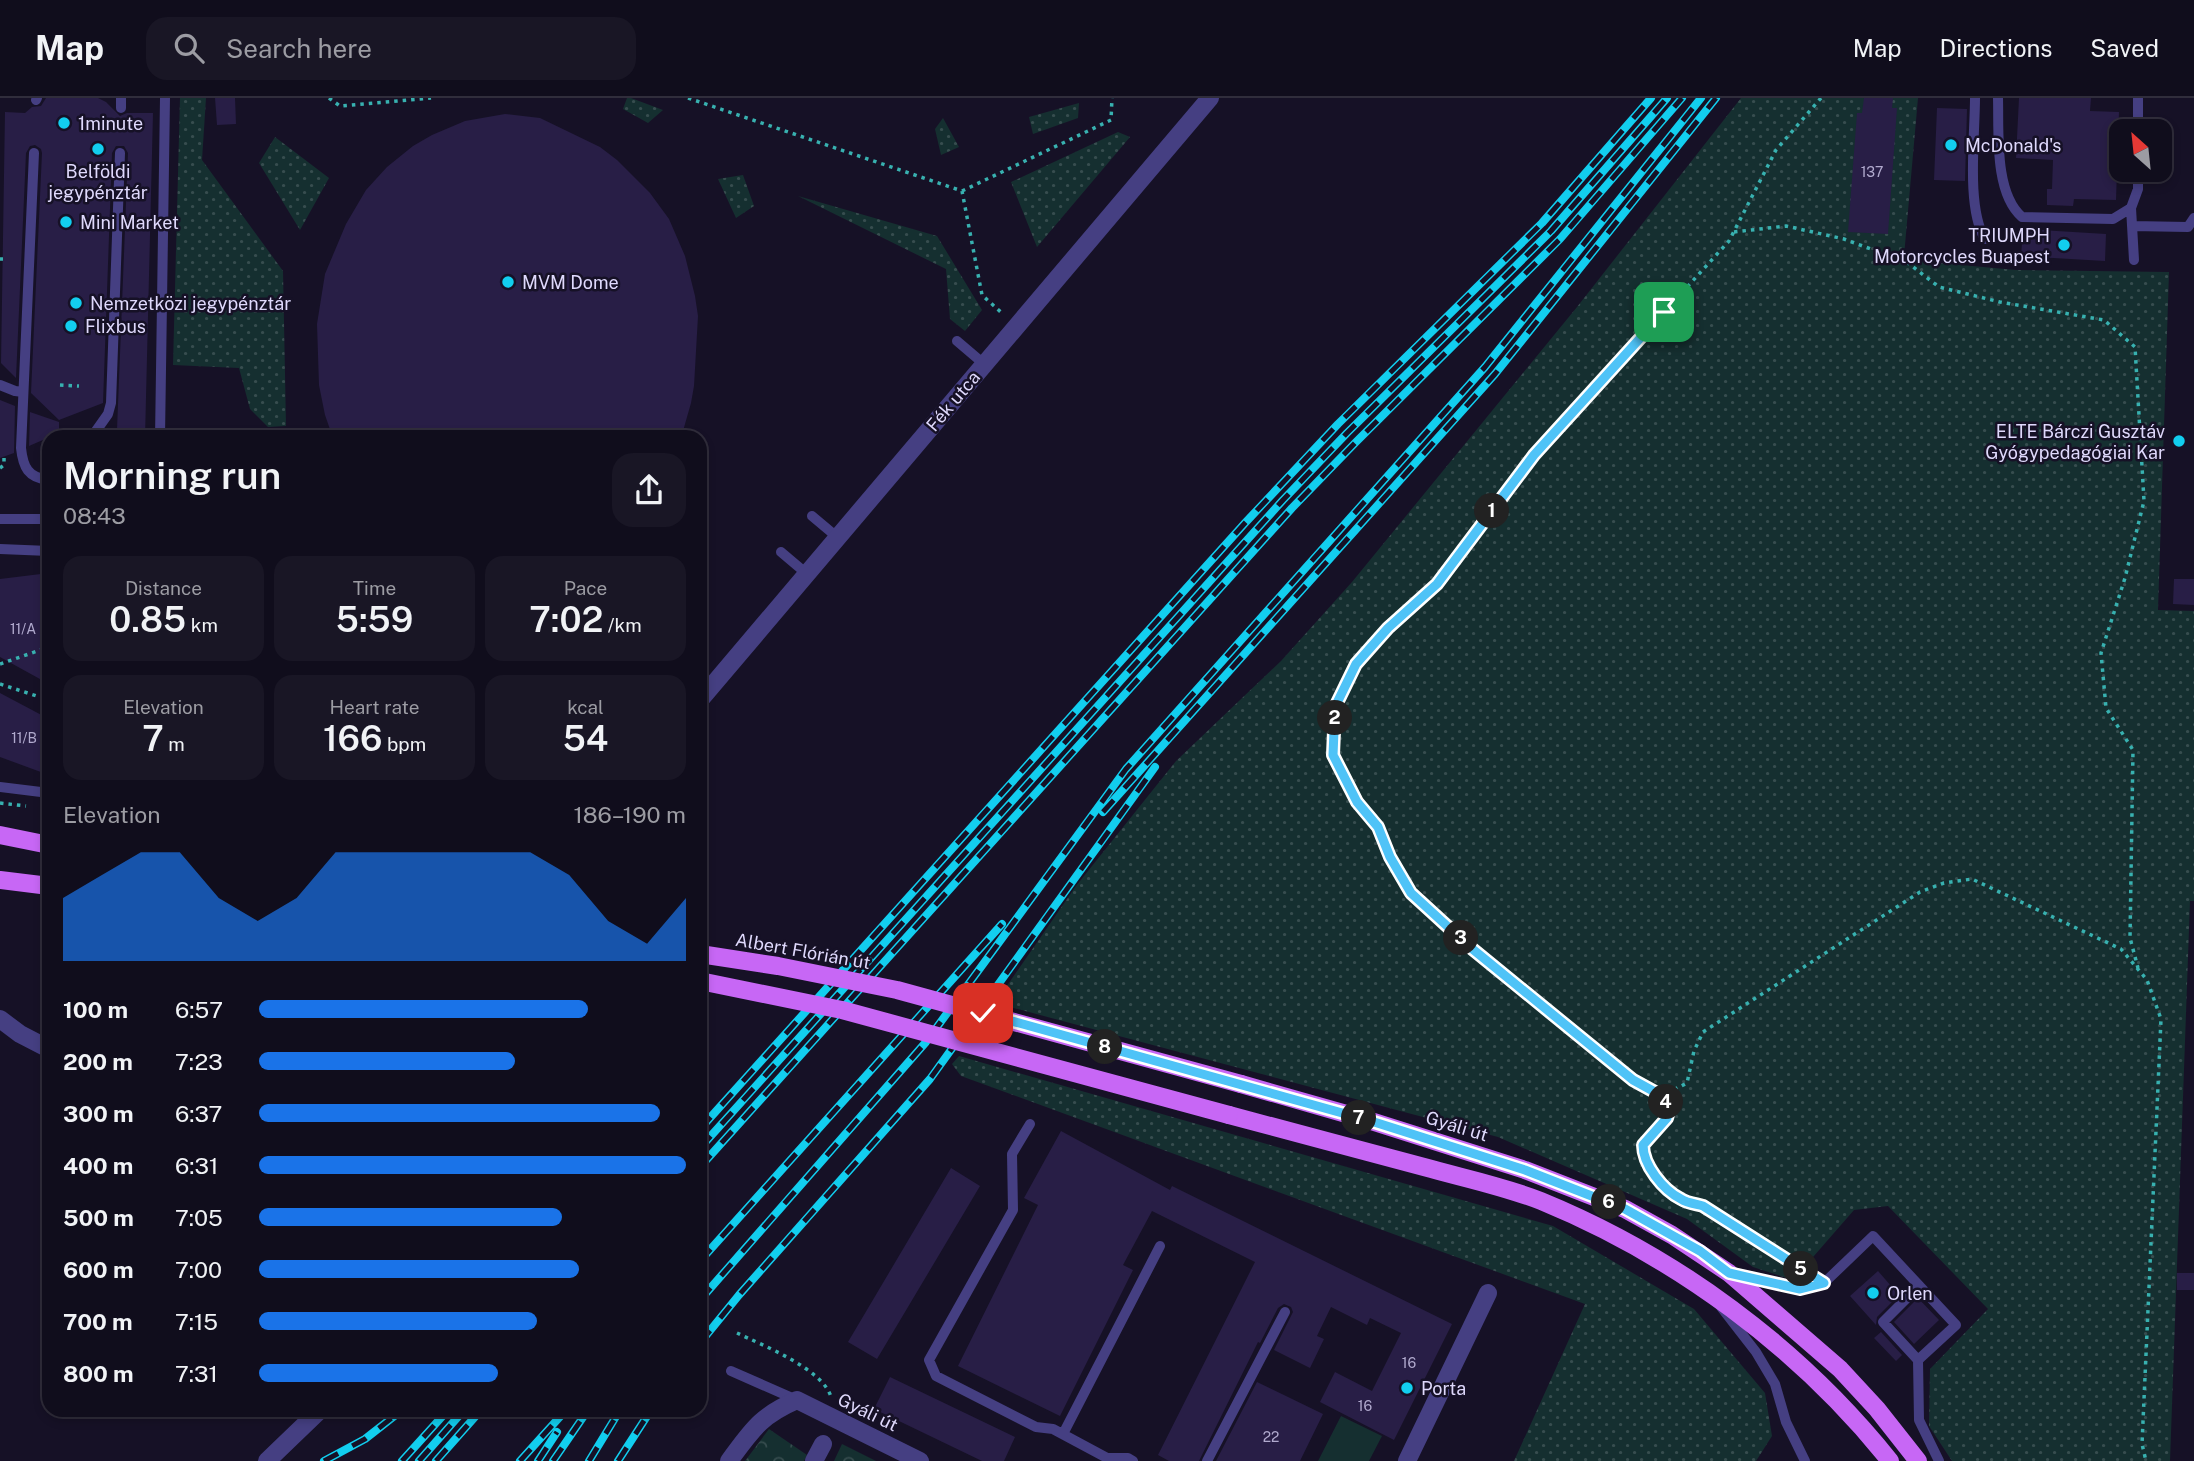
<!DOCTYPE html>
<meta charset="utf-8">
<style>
:root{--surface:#100d1c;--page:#191625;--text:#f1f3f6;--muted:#9c9ca3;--line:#302d3b;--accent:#1a73e8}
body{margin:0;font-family:"Public Sans",sans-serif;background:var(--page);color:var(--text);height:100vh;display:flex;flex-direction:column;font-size:26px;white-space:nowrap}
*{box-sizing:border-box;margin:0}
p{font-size:23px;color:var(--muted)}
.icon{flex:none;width:38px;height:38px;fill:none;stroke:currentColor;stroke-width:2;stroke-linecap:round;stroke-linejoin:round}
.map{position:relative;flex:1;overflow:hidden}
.drawer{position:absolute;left:42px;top:332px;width:665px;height:987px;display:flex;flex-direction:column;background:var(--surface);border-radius:21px;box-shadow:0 4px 10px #0003,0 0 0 2px var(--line)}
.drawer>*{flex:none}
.needle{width:46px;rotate:333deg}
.tools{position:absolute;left:2109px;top:21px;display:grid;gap:14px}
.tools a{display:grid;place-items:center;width:63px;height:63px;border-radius:14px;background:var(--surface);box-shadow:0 4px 10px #0003,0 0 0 2px var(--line);font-size:35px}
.pin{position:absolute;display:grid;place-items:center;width:60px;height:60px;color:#fff;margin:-30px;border-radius:14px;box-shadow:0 4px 10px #0006}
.km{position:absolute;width:35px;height:35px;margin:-18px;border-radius:50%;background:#222;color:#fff;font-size:19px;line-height:35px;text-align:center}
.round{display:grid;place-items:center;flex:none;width:74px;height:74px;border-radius:21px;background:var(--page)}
.overview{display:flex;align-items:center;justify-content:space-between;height:119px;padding:0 21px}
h1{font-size:38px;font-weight:600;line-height:52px}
.metrics{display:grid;grid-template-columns:repeat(3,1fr);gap:10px;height:119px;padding:7px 21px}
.metrics div{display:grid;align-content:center;border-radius:18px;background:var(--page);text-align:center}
.metrics b{font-size:35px;font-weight:600}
.metrics small{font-size:19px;font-weight:400}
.metrics p{font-size:19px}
.chart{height:196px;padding:14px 21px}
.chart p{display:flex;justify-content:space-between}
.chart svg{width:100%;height:126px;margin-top:7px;fill:var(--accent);opacity:.7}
ul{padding:0 21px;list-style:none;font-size:23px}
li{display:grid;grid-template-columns:112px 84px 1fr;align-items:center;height:52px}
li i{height:18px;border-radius:9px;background:var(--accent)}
header{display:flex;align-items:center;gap:42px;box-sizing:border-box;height:98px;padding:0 35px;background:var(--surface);border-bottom:2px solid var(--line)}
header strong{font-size:33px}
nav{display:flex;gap:38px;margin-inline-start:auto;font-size:24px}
.search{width:490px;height:63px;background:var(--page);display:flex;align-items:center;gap:18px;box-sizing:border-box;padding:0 24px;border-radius:21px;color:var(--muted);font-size:26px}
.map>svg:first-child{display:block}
</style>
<header>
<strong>Map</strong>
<div class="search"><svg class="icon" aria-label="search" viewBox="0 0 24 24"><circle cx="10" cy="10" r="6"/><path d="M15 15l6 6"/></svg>Search here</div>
<nav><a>Map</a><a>Directions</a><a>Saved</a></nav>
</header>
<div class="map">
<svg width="2194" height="1363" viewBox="0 0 2194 1363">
<defs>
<pattern id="grass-dots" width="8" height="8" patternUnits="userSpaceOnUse" patternTransform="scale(1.75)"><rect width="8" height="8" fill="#152f30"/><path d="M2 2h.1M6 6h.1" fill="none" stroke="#374d4f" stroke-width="1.8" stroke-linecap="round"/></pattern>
<pattern id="park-crowns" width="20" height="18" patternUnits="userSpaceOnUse" patternTransform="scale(1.75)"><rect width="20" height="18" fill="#152f30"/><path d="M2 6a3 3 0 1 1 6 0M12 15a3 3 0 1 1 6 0" fill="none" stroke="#374d4f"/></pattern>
</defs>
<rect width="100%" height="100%" fill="#161126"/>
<path fill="url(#grass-dots)" d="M180 0H206L202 62 283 173 286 328 268 329 250 311 239 270 173 267Z
M627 0H631L663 12 648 25 623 11Z
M1741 0H1918L1904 158 1917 163 2016 172 2169 174 2158 512 2194 513V803H2190L2170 1363H1952L1929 1328 1930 1271 1988 1211 1888 1108 1854 1112 1793 1182 1753 1169 1687 1121 1498 1039 995 905 1076 788 1176 663 1281 563 1352 484 1577 209Z
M1079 5 1078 20 1033 36 1029 19Z
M943 20 959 49 941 57 935 31Z
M1118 34 1130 39 1037 149 1011 84Z
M275 39 329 80 300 132 259 65Z
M743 77 754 108 736 120 718 81Z
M798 98 937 138 982 212 965 233 950 221 946 171Z
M959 958 1553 1128 1694 1211 1765 1295 1772 1338 1756 1363H1514L1585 1206 961 978 952 966Z"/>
<path fill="url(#park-crowns)" d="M769 1331 807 1357 804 1363H745Z
M842 1346 876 1363H834Z"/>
<path fill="#152f30" d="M1341 1318 1382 1338 1369 1363H1318Z"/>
<path fill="#281e46" d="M46 0H98L106 4 120 18 127 15H153L145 340H130L117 332 128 55 124 48H116L112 55 103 305 59 322 31 295 42 55 41 51 35 47 30 48 26 55 16 280 1 265 5 14 25 15 32 9 41 8Z
M215 0H235L236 26 217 27Z
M1864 0H1893L1892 10H1897L1888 136 1848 134 1857 15H1862Z
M2019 0H2091L2090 13 2119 14 2116 102 2074 101 2073 108 2047 107V91H2052L2053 62 2016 60Z
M1937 10 1967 11 1965 83 1934 82Z
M505 16 540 20 600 49 617 62 650 95 669 121 685 158 695 198 698 218 694 288 691 305 681 340H333L325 317 319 287 317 226 325 176 346 126 366 92 387 69 413 48 432 37 465 23Z
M2023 131 2106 136 2105 163 2021 158Z
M0 302 15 308 14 355 0 360Z
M30 314 59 324V335L29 348Z
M49 475V530L44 532 49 586 0 559V481Z
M2174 481H2194V507L2173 506Z
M0 595 49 621V677L0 659Z
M1061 1033 1170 1092 1172 1088 1452 1226 1394 1342 1320 1304 1335 1274 1372 1293 1401 1235 1370 1220 1367 1227 1331 1209 1317 1238 1324 1241 1310 1270 1274 1252 1293 1214 1291 1209 1284 1206 1278 1210 1260 1245 1258 1244 1199 1363H1169L1158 1357 1255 1164 1152 1113 1123 1167 1133 1172 1060 1318 958 1268 1038 1107 1024 1100Z
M951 1070 980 1088 877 1261 848 1244Z
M1878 1173 1899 1197 1877 1219 1876 1227 1850 1198Z
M2177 1175H2194V1192H2177Z
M1918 1200 1939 1222 1914 1246 1894 1224Z
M1881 1234 1902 1257 1896 1263 1874 1240Z
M890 1279 1015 1339 1004 1363H982L874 1311Z
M1257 1284 1323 1316 1300 1363H1216Z"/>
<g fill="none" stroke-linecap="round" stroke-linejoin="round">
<path stroke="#38b1b0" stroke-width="3.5" stroke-dasharray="3.5 5" stroke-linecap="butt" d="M329 0 340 8 431 0
M688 0 962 93 982 197 1004 217
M1821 0 1776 52 1729 143 1534 357 1437 486 1388 530 1356 566 1335 609 1333 658 1357 704 1378 729 1390 759 1411 795 1470 849 1634 982C1655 996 1664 998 1687 985L1694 953 1703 934 1920 794 1944 785 1972 781 2121 851 2147 882 2161 921 2142 1346 2146 1363
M962 93 1111 22 1112 0
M1734 134 1786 128 1844 141 1908 165 1939 189 2000 204 2104 222 2135 249 2144 403 2125 480 2101 555 2106 610 2133 652 2130 840 2138 870
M0 161H3
M60 287 79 288
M0 370 4 367V355
M0 566 49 549
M0 586 49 602
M0 705 26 708
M1652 994 1664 999 1670 1010 1667 1019 1643 1047V1059L1654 1077 1680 1101 1703 1108 1809 1176
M737 1235C762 1247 823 1271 831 1299"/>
<path stroke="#453f82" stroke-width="10" d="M121 0V10
M1975 0C1975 39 1966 109 1985 141
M1998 0C1999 34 1994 95 2022 119L2113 121 2131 110 2138 91V72
M2138 0V33
M36 2 37 0
M34 55 21 350C23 369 28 380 49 382
M2131 110 2134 162
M2132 128 2188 129 2194 120
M957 243 984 266
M0 287 15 293 23 294
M91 340 108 316 111 305 120 55
M160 340 165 0
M812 418 837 439
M0 421H44
M0 451 49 453
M781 454 807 476
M0 689 49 695
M1030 1026 1012 1056 1013 1112 929 1262 936 1278 1036 1329 1053 1331 1107 1360H1128L1133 1363
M1735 1177 1800 1191 1824 1185 1873 1138 1956 1227 1918 1262 1919 1322 1939 1363
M1721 1209 1756 1254 1775 1286 1786 1324 1805 1363
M1918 1262 1883 1224 1919 1188
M731 1273 797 1302
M1063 1336 1160 1148
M1207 1363 1285 1214"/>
<path stroke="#453f82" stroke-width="18" d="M700 602 1210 0
M0 921 20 936 49 951
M267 1363 320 1312
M729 1363C752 1332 760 1318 797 1302L920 1363
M814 1363 823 1346
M1407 1363 1488 1195"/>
<path stroke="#c767f5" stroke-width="18" d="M0 737 49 747
M0 782 49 788
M1241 986 1371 1023 1525 1072 1625 1111 1672 1137 1729 1175 1840 1271 1877 1311 1918 1363
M1229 1017C1294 1034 1359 1052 1424 1069 1463 1080 1503 1088 1541 1103 1675 1158 1799 1249 1890 1363"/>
<defs>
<path id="rail" d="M1103 714 1495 276 1716 0
M700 1031 1245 425 1338 326 1542 125 1651 0
M700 1050 1283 402 1347 335 1551 133 1667 0
M700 1069 1292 410 1356 344 1560 141 1682 0
M700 1163 1002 826
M700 1202 926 944 1126 671 1485 269 1701 0
M700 1245 739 1197 930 981 1155 669
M324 1363 365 1341 402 1312
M402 1363 448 1312
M419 1363 464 1312
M436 1363 481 1312
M520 1363 566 1312
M538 1363 557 1334
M553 1363 588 1312
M589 1363 620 1312
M618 1363 651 1312"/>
</defs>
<use href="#rail" stroke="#12ceef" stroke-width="8"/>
<use href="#rail" stroke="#161126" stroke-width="5" stroke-dasharray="16" stroke-linecap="butt"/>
<path stroke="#c767f5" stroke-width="18" d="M700 856 778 868 897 892 1241 986
M700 883 842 912 1229 1017"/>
</g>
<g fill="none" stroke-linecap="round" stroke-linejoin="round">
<defs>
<path id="route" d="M983 915 1371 1023 1525 1072 1625 1111 1700 1153 1729 1175 1800 1191 1824 1185 1703 1108C1696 1106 1687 1105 1681 1101 1663 1092 1643 1067 1643 1047L1667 1020 1670 1010 1664 999 1633 982 1470 849 1411 795 1390 759 1378 729 1357 704 1333 657 1335 609 1356 566 1388 530 1437 486 1534 357 1664 214"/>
</defs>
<use href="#route" stroke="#fff" stroke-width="14"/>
<use href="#route" stroke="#4fc3f7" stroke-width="9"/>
</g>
<g fill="#12ceef" stroke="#161126" stroke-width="2.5">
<circle cx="64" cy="25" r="7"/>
<circle cx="1951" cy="47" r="7"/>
<circle cx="98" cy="51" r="7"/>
<circle cx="66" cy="124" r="7"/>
<circle cx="2064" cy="147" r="7"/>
<circle cx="508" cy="184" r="7"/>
<circle cx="76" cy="205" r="7"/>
<circle cx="71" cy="228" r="7"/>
<circle cx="2179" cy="343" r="7"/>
<circle cx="1873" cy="1195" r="7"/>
<circle cx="1407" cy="1290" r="7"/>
</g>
<g text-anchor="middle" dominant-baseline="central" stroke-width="5" stroke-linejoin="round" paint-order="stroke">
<g font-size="14" fill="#b1aace">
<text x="1872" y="74">137</text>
<text x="23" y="531">11/A</text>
<text x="24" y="640">11/B</text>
<text x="1409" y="1265">16</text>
<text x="1365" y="1308">16</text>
<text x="1271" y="1339">22</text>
</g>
<g font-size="18" fill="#dfd9fc" stroke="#161126" text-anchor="start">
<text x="78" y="25">1minute</text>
<text x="1965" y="47">McDonald's</text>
<text x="98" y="73" text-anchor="middle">Belföldi<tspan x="98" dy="21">jegypénztár</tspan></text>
<text x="80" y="124">Mini Market</text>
<text x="2050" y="137" text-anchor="end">TRIUMPH<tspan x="2050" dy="21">Motorcycles Buapest</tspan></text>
<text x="522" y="184">MVM Dome</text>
<text x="90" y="205">Nemzetközi jegypénztár</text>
<text x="85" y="228">Flixbus</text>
<text x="2165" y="333" text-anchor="end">ELTE Bárczi Gusztáv<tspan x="2165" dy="21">Gyógypedagógiai Kar</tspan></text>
<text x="1887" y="1195">Orlen</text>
<text x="1421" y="1290">Porta</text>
</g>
<g font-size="18" fill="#dfd9fc" stroke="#161126">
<text transform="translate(953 303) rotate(-50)">Fék utca</text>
<text transform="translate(803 853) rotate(10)">Albert Flórián út</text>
<text transform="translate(1457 1028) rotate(17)">Gyáli út</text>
<text transform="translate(868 1314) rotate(26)">Gyáli út</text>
</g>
</g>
</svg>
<div class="tools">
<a><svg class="needle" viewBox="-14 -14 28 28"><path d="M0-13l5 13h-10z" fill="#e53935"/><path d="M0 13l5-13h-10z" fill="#9c9ca3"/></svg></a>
</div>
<div class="pin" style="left:1664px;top:214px;background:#1e9e55"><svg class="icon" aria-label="arrive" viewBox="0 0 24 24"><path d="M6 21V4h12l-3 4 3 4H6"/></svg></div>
<div class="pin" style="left:983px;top:915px;background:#d93025"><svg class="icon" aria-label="check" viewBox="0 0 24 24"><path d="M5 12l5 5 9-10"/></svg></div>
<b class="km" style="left:1492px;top:413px">1</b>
<b class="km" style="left:1335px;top:620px">2</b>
<b class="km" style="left:1461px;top:840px">3</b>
<b class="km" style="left:1666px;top:1004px">4</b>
<b class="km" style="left:1801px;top:1171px">5</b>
<b class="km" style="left:1609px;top:1104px">6</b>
<b class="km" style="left:1359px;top:1020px">7</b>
<b class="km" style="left:1105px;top:949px">8</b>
<section class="drawer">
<div class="overview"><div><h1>Morning run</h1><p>08:43</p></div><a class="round"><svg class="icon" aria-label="share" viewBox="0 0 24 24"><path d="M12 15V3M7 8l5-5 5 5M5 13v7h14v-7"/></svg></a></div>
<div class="metrics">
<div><p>Distance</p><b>0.85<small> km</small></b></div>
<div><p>Time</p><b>5:59</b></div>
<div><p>Pace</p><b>7:02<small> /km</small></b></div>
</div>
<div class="metrics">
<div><p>Elevation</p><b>7<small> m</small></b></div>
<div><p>Heart rate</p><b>166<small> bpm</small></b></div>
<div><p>kcal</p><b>54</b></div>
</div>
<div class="chart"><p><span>Elevation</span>186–190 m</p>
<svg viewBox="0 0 160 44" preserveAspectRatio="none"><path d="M0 44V22L10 14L20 6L30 6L40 22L50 30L60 22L70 6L80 6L90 6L100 6L110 6L120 6L130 14L140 30L150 38L160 22V44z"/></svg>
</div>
<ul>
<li><b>100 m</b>6:57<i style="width:77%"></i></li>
<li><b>200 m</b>7:23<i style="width:60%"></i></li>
<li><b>300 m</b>6:37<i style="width:94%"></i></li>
<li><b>400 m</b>6:31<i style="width:100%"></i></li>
<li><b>500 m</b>7:05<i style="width:71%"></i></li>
<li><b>600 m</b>7:00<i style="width:75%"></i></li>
<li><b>700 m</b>7:15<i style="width:65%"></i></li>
<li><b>800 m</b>7:31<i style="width:56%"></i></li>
</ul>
</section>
</div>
